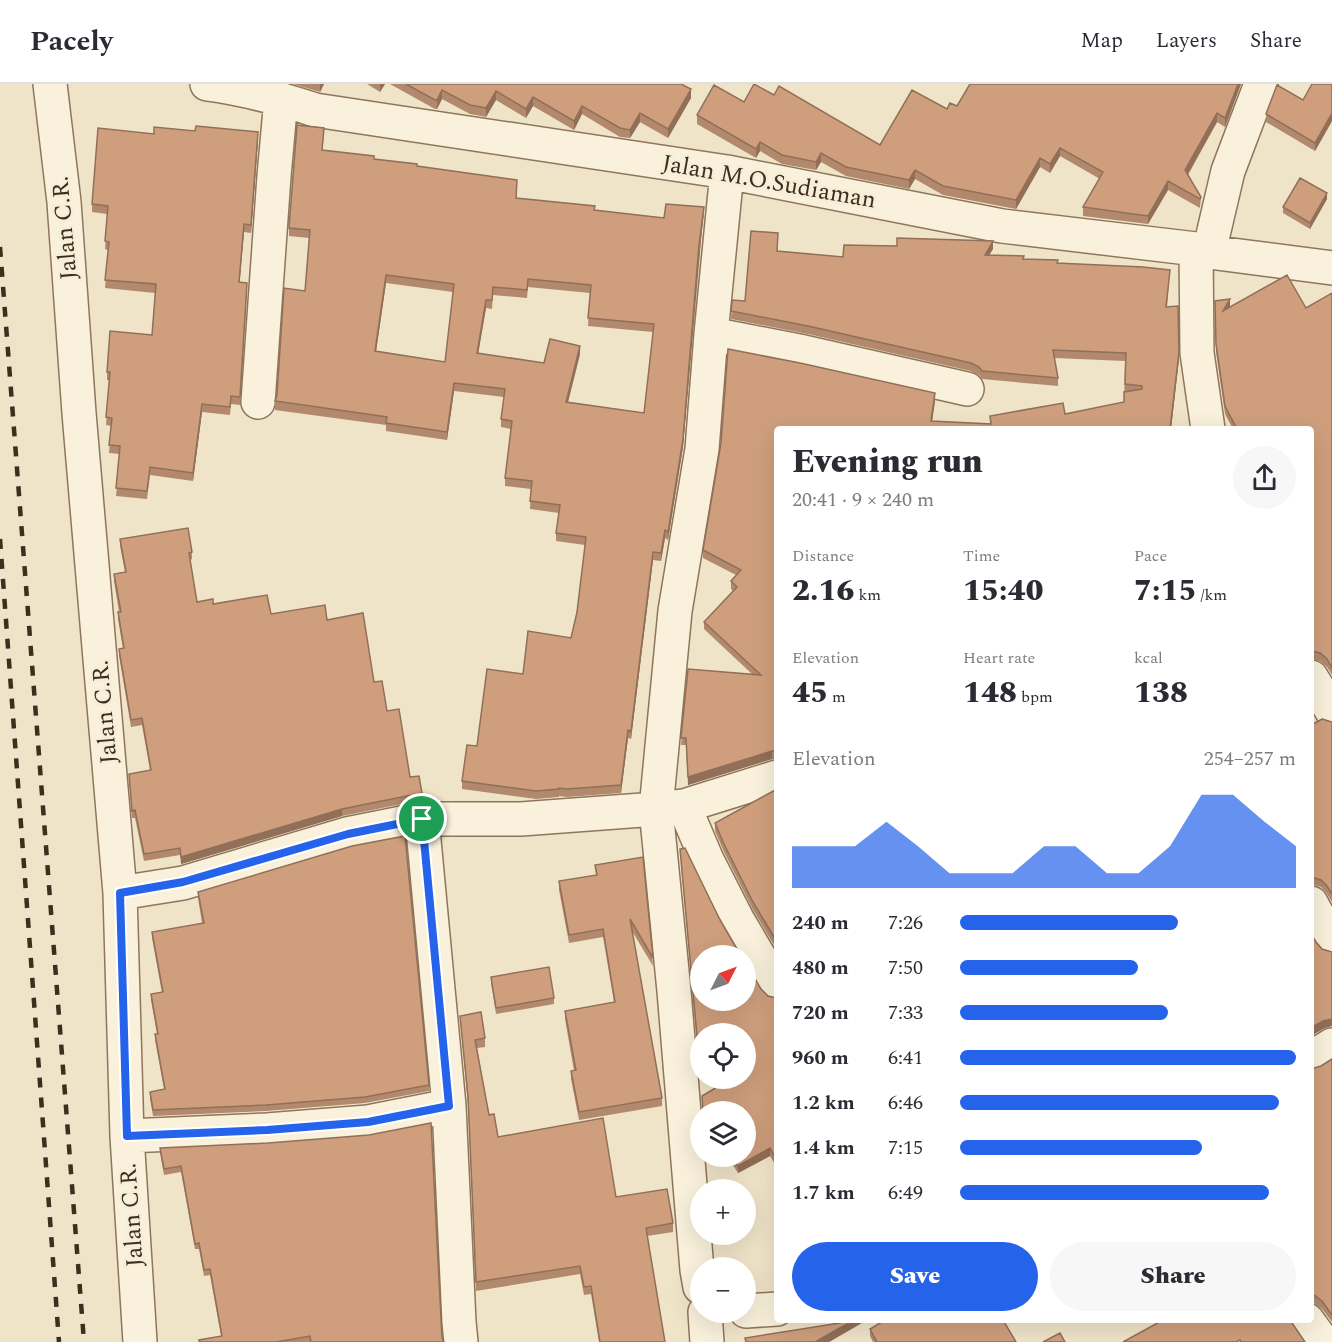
<!DOCTYPE html>
<meta charset="utf-8">
<style>
:root{--surface:#fff;--page:#f7f7f7;--text:#2b2b33;--muted:#7c7c81;--line:#e1e1e2;--accent:#2563eb}
body{margin:0;font-family:Spectral,serif;background:var(--page);color:var(--text);height:100vh;display:flex;flex-direction:column;font-size:22px;white-space:nowrap}
*{box-sizing:border-box;margin:0}
p{font-size:20px;color:var(--muted)}
.icon{flex:none;width:33px;height:33px;fill:none;stroke:currentColor;stroke-width:2;stroke-linecap:round;stroke-linejoin:round}
.map{position:relative;flex:1;overflow:hidden}
.side{position:absolute;left:774px;top:342px;width:540px;height:897px;display:flex;flex-direction:column;background:var(--surface);border-radius:6px;box-shadow:0 6px 24px #0002}
.side>*{flex:none}
.needle{width:39px;rotate:48deg}
.fabs{position:absolute;left:690px;top:861px;display:grid;gap:12px}
.fabs a{display:grid;place-items:center;width:66px;height:66px;border-radius:50%;background:var(--surface);box-shadow:0 6px 24px #0002;font-size:30px}
.pin{position:absolute;display:grid;place-items:center;width:51px;height:51px;color:#fff;margin:-26px;border:3px solid #fff;border-radius:50%;box-shadow:0 2px 6px #0007}
.round{display:grid;place-items:center;flex:none;width:63px;height:63px;border-radius:32px;background:var(--page)}
.summary{display:flex;align-items:center;justify-content:space-between;height:102px;padding:0 18px}
h1{font-size:33px;font-weight:800;line-height:45px}
.stats{display:grid;grid-template-columns:repeat(3,1fr);gap:9px;height:102px;padding:6px 18px}
.stats div{display:grid;align-content:center}
.stats b{font-size:30px;font-weight:800}
.stats small{font-size:16px;font-weight:400}
.stats p{font-size:16px}
.chart{height:168px;padding:12px 18px}
.chart p{display:flex;justify-content:space-between}
.chart svg{width:100%;height:108px;margin-top:6px;fill:var(--accent);opacity:.7}
.button{display:flex;gap:12px;margin-top:auto;padding:12px 18px}
.button a{flex:1;height:69px;border-radius:36px;background:var(--accent);color:#fff;font-size:24px;font-weight:800;line-height:69px;text-align:center}
.button a+a{background:var(--page);color:var(--text)}
ul{padding:0 18px;list-style:none;font-size:20px}
li{display:grid;grid-template-columns:96px 72px 1fr;align-items:center;height:45px}
li i{height:15px;border-radius:8px;background:var(--accent)}
header{display:flex;align-items:center;gap:36px;box-sizing:border-box;height:84px;padding:0 30px;background:var(--surface);border-bottom:2px solid var(--line)}
header strong{font-size:28px}
nav{display:flex;gap:33px;margin-inline-start:auto;font-size:21px}
.map>svg:first-child{display:block}
</style>
<header>
<strong>Pacely</strong>
<nav><a>Map</a><a>Layers</a><a>Share</a></nav>
</header>
<div class="map">
<svg width="1332" height="1258" viewBox="0 0 1332 1258">
<rect width="100%" height="100%" fill="#f0e4c8"/>
<g fill="none" stroke-linecap="round" stroke-linejoin="round">
<defs>
<path id="minor" d="M50 0 64 118 79 329 120 809 127 1052 140 1258
M207 0C244 5 279 14 315 26L727 88 1002 142 1196 165 1209 168 1332 184
M1196 165 1197 269 1208 345
M1209 168 1228 87 1261 0
M711 250 804 268 967 305
M258 318 274 92 281 15
M1311 593 1332 627
M684 722 707 776 737 835 777 903
M422 735 449 1022 459 1238 461 1258
M120 809 183 799 347 750 422 735H521L656 725 684 722 777 693
M1311 819 1332 857
M1311 974 1332 961
M127 1052 267 1046 368 1038 449 1022
M700 1203 697 1186 674 907 656 725 675 527 702 365 711 250 727 88
M746 1227 777 1225
M705 1228 707 1258
M1307 1236 1323 1258"/>
</defs>
<use href="#minor" stroke="#8d765c" stroke-width="36"/>
<use href="#minor" stroke="#faf1dc" stroke-width="33"/>
<path stroke="#3d2e20" stroke-width="4.5" stroke-dasharray="10 10" stroke-linecap="butt" d="M0 163 84 1258
M0 455 59 1258"/>
</g>
<path fill="#b2896c" fill-rule="evenodd" d="M293 0H324L320 8Z
M367 0H385L380 8Z
M390 0H681L691 14 668 54 640 38 630 54 620 53 582 30 574 46 533 22 526 34 496 16 486 33 470 30 442 15 437 25H435Z
M1241 0 1225 43 1217 38 1188 91 1201 113 1200 124 1168 106 1148 140 1083 132V123L1100 95 1060 72 1050 89 1040 83 1016 125 943 111 915 95 909 105 846 92 821 78 816 86 782 80 760 67 756 74 697 40V31L774 11 880 61 947 25 957 22Z
M1332 0V37L1315 67 1266 38V30L1303 16Z
M154 50 258 56 251 149 244 148 239 198 247 207 240 321 231 320 230 331 202 328 193 397 150 391 147 415 116 412 120 370 109 369 111 342 106 341 109 296H107V288L152 251 155 209 105 204 108 166 105 165 107 130 92 128V120Z
M324 52 322 66 417 82 517 104 516 114 595 126 664 134 704 131 699 169 683 363 668 456 665 454 661 477 653 476 631 655 628 654 621 709 567 713 559 712V713L536 715 462 705V697L477 662 523 590 571 554 577 528 585 461 556 457V449L559 429 530 425 531 405 505 402V394L511 345 501 343V335L504 313 454 307 447 356 386 347V341L275 326V317L305 207 309 154 289 152V144ZM386 199 453 208 445 278 376 267ZM528 203 590 209 588 242 653 248 644 329 568 318 580 270 544 279 478 269 486 224 492 225 493 211 527 214Z
M1327 115 1310 145 1283 129V123Z
M751 147 778 149V167L843 173 844 161 897 162V154L993 157V165L989 171 1024 172 1023 175 1058 176 1057 179 1143 183 1170 186 1167 223 1178 222 1179 275 1171 345H777V675H772L688 701 686 661H681L688 585 752 590 704 545V538L733 507 731 505V497L736 491 703 474V466L721 359 728 265 800 279 935 309V317L932 337 990 340V332L1063 319 1065 330 1124 318 1125 277 1054 274 1058 294V302L982 295 979 291 971 287 808 250 731 235 732 216 745 217Z
M1332 209V591L1327 583 1320 577 1312 575 1311 572V345H1233L1225 330 1216 268 1215 217 1230 223 1306 224Z
M120 455 192 468V475L190 476 197 518 271 530 327 536 374 598 387 627 410 693 422 709V716L342 732 181 780 180 771 144 777 135 734H132L129 690 150 686 142 641 131 643 119 572V565H123L118 535V528H119L114 497V490L125 488 120 462Z
M1332 638V818L1327 810 1321 803 1311 800V641Z
M777 705V866L753 826 724 768 715 747V739Z
M680 765 761 905 768 912 777 914V1084L770 1072 738 1089 727 1072H746V1028H703L702 1012 721 1001 717 994H746L700 950V966L697 960Z
M643 773 653 882 632 847 662 1014V1022L579 1036 571 995V987H574L565 935V927L614 918 603 853 569 859 559 806V797L596 791 595 781Z
M198 808 429 1001V1007L365 1019 266 1027 153 1032 150 1014V1008L164 1005 155 956V950H157L151 916V910L162 909 152 854V848L202 839 198 814Z
M491 893 554 914V920L496 930 491 899Z
M460 932 485 954V963L477 964 489 1031 498 1053 616 1113 673 1139V1148L647 1152 665 1258H599L591 1210 584 1211 580 1190 476 1207 468 1021Z
M1332 975V1238L1322 1225 1314 1219 1311 1218V985L1321 982Z
M160 1064 442 1254 444 1258H199L221 1252 210 1191 204 1192 199 1165H195L181 1088 164 1091 160 1069Z
M833 1236H867L829 1258H745V1254L835 1240Z
M870 1245 1016 1258H873L870 1252Z"/>
<path fill="#916f58" d="M320 0H324L320 8Z
M380 0H385L380 8Z
M1238 0H1241L1225 43V34Z
M691 5V14L668 54V45Z
M442 6V15L437 25V16Z
M496 7V16L486 33V24Z
M533 13V22L526 34V25Z
M582 22V30L574 46V37Z
M640 29V38L630 54V46Z
M1217 29V38L1185 95V86Z
M1332 29V37L1315 67V59Z
M258 48V56L251 149V141Z
M760 58V67L756 74V65Z
M1060 64V72L1050 89V80Z
M821 69V78L816 86V78Z
M1040 74V83L1016 125V116Z
M915 86V95L909 105V96Z
M1168 97V106L1148 140V132Z
M1327 109V115L1310 145V139Z
M704 123 683 363 668 456V448Z
M244 140V148L239 206V198Z
M993 157V165L985 178V171Z
M386 191V199L375 275V267Z
M1230 215V223L1223 227Z
M486 216V224L477 277V269Z
M580 262V270L566 326V318Z
M1179 268V275L1171 345H1170Z
M454 299V307L447 356V348Z
M935 309V317L931 345V337Z
M202 320V328L193 397V389Z
M665 446V454L661 477V469Z
M653 468V476L631 655V647Z
M628 646V654L621 709V701Z
M772 667V675L688 701V693Z
M342 725V732L181 780V773Z
M1332 935V942L1323 945 1311 952V944L1323 937Z
M770 1064V1072L738 1089V1082Z
M854 1236H867L829 1258H815Z"/>
<path fill="#cf9f7d" stroke="#916f58" stroke-width="1.5" fill-rule="evenodd" d="M406 0H681L691 5 668 45 640 29 630 46 620 44 582 22 574 37 533 13 526 25 496 7 486 24 470 21 442 6 437 16H435Z
M754 0 774 11 779 2 880 61 912 6 947 25 950 19 957 22 970 0H1238L1225 34 1217 29 1185 86 1201 113 1200 115 1168 97 1148 132 1083 123 1103 88 1060 64 1050 80 1040 74 1016 116 943 102 915 86 909 96 846 83 821 69 816 78 782 71 760 58 756 65 697 31 714 1 744 18Z
M1312 0H1332V29L1315 59 1266 30 1277 1 1303 16Z
M297 41 324 44 322 66 374 72V75L417 80V82L517 96 516 114 595 122 594 126 664 134 666 120 704 123 699 161 683 355 668 448 665 446 661 469 653 468 631 647 628 646 621 701 567 705 559 704V705L536 707 462 697 467 661 477 662 487 585 523 590 528 547 571 554 577 528 586 453 556 449 560 421 530 417 532 397 505 394 512 337 501 335 505 305 454 299 447 348 386 339 387 333 275 317 277 311 284 204 305 207 310 146 289 144ZM386 191 454 200 445 278 375 267ZM528 195 591 201 588 234 654 240 644 329 566 318 580 262 550 255 544 279 477 269 486 216H492L493 203 527 206Z
M196 42 258 48 251 141 244 140 239 198 247 199 240 313 231 312 230 323 202 320 193 389 150 383 147 407 116 404 120 362 109 361 112 334 106 333 110 288H107L110 247 152 251 156 200 105 196 109 158 105 157 108 122 92 120 98 44 154 50V43L195 47Z
M1300 94 1327 109 1310 139 1283 123Z
M751 147 778 149 777 167 843 173 844 161 897 162V154L993 157 985 171 1024 172 1023 175 1058 176 1057 179 1143 183 1170 186 1166 223 1178 222 1179 268 1170 345H777V667H772L688 693 686 654H681L688 585 761 591 704 538 737 503 731 497 741 486 703 466 721 359 728 265 800 279 935 309 931 337 991 340 990 332 1063 319 1065 330 1124 318V308L1142 305V302L1125 300 1126 269 1053 266 1058 294 982 287 979 283 971 279 808 242 731 227 732 216 745 217Z
M1287 191 1306 224 1332 209V584L1327 575 1320 569 1312 567 1311 565V345H1237L1225 322 1216 260 1215 217 1230 215 1223 227Z
M188 444 192 468 189 469 197 518 213 515V520L267 511 271 530 325 521 327 536 363 529 374 598 382 597 387 627 399 625 410 693 419 692 422 709 342 725 181 773 180 764 144 770 135 726 132 727 129 690 151 686 142 634 131 636 119 565 124 564 118 528H121L114 490 126 488 120 455Z
M1322 635 1332 638V810L1327 802 1321 796 1311 793V641Z
M777 705V858L753 818 724 760 715 739Z
M405 752 429 1001 365 1013 266 1021 153 1026 150 1008 165 1005 155 950H158L151 910 163 908 152 848 204 839 198 808 352 762Z
M685 764 720 836 741 872H700V916H746V879L761 905 768 912 777 914V1077L770 1064 738 1082 732 1072H746V1028H703L702 1012 724 999 722 994H746V950H700V958L697 952 680 765Z
M643 773 653 874 630 835 662 1014 579 1028 571 987 576 986 565 927 615 918 603 845 569 851 559 797 597 791 595 781Z
M1311 850 1316 858 1322 865 1332 868V935L1323 937 1311 944Z
M549 883 554 914 496 924 491 893Z
M481 928 485 954 475 956 489 1031 494 1030 498 1053 603 1034 616 1113 667 1105 673 1139 646 1144 665 1258H600L591 1202 584 1203 580 1182 476 1198 468 1013 460 932Z
M1332 975V1231L1322 1217 1314 1211H1311V985L1321 982Z
M431 1039 442 1254 444 1258H311L310 1252 276 1258H199V1256L222 1252 210 1185 204 1186 199 1159 195 1160 181 1082 164 1085 160 1064 268 1059 369 1051Z
M838 1236H854L815 1258H746L745 1254 840 1239Z
M885 1236H1003L1016 1258H877L870 1245Z
M1163 1236H1291L1292 1239 1305 1258H1241L1240 1256 1236 1258H1123Z
M1060 1249 1065 1258H1043Z"/>
<g fill="none" stroke-linecap="round" stroke-linejoin="round">
<defs>
<path id="route" d="M422 735 449 1022 368 1038 267 1046 127 1052 120 809 183 798 348 750Z"/>
</defs>
<use href="#route" stroke="#fff" stroke-width="12"/>
<use href="#route" stroke="#2563eb" stroke-width="8"/>
</g>
<g text-anchor="middle" dominant-baseline="central" stroke-width="6" stroke-linejoin="round" paint-order="stroke">
<g font-size="24" fill="#3d2e20" stroke="#f7eed8">
<text transform="translate(769 98) rotate(10)">Jalan M.O.Sudiaman</text>
<text transform="translate(65 144) rotate(-95)">Jalan C.R.</text>
<text transform="translate(105 628) rotate(-95)">Jalan C.R.</text>
<text transform="translate(132 1131) rotate(-94)">Jalan C.R.</text>
</g>
</g>
</svg>
<div class="fabs">
<a><svg class="needle" viewBox="-14 -14 28 28"><path d="M0-13l5 13h-10z" fill="#e53935"/><path d="M0 13l5-13h-10z" fill="#7c7c81"/></svg></a>
<a><svg class="icon" aria-label="locate" viewBox="0 0 24 24"><circle cx="12" cy="12" r="6"/><path d="M12 2v4M12 18v4M2 12h4M18 12h4"/></svg></a>
<a><svg class="icon" aria-label="layers" viewBox="0 0 24 24"><path d="M12 4l9 5-9 5-9-5zM3 14l9 5 9-5"/></svg></a>
<a>+</a>
<a>−</a>
</div>
<div class="pin" style="left:422px;top:735px;background:#1e9e55"><svg class="icon" aria-label="arrive" viewBox="0 0 24 24"><path d="M6 21V4h12l-3 4 3 4H6"/></svg></div>
<section class="side">
<div class="summary"><div><h1>Evening run</h1><p>20:41 · 9 × 240 m</p></div><a class="round"><svg class="icon" aria-label="share" viewBox="0 0 24 24"><path d="M12 15V3M7 8l5-5 5 5M5 13v7h14v-7"/></svg></a></div>
<div class="stats">
<div><p>Distance</p><b>2.16<small> km</small></b></div>
<div><p>Time</p><b>15:40</b></div>
<div><p>Pace</p><b>7:15<small> /km</small></b></div>
</div>
<div class="stats">
<div><p>Elevation</p><b>45<small> m</small></b></div>
<div><p>Heart rate</p><b>148<small> bpm</small></b></div>
<div><p>kcal</p><b>138</b></div>
</div>
<div class="chart"><p><span>Elevation</span>254–257 m</p>
<svg viewBox="0 0 160 44" preserveAspectRatio="none"><path d="M0 44V27L10 27L20 27L30 17L40 27L50 38L60 38L70 38L80 27L90 27L100 38L110 38L120 27L130 6L140 6L150 17L160 27V44z"/></svg>
</div>
<ul>
<li><b>240 m</b>7:26<i style="width:65%"></i></li>
<li><b>480 m</b>7:50<i style="width:53%"></i></li>
<li><b>720 m</b>7:33<i style="width:62%"></i></li>
<li><b>960 m</b>6:41<i style="width:100%"></i></li>
<li><b>1.2 km</b>6:46<i style="width:95%"></i></li>
<li><b>1.4 km</b>7:15<i style="width:72%"></i></li>
<li><b>1.7 km</b>6:49<i style="width:92%"></i></li>
</ul>
<div class="button"><a>Save</a><a>Share</a></div>
</section>
</div>
